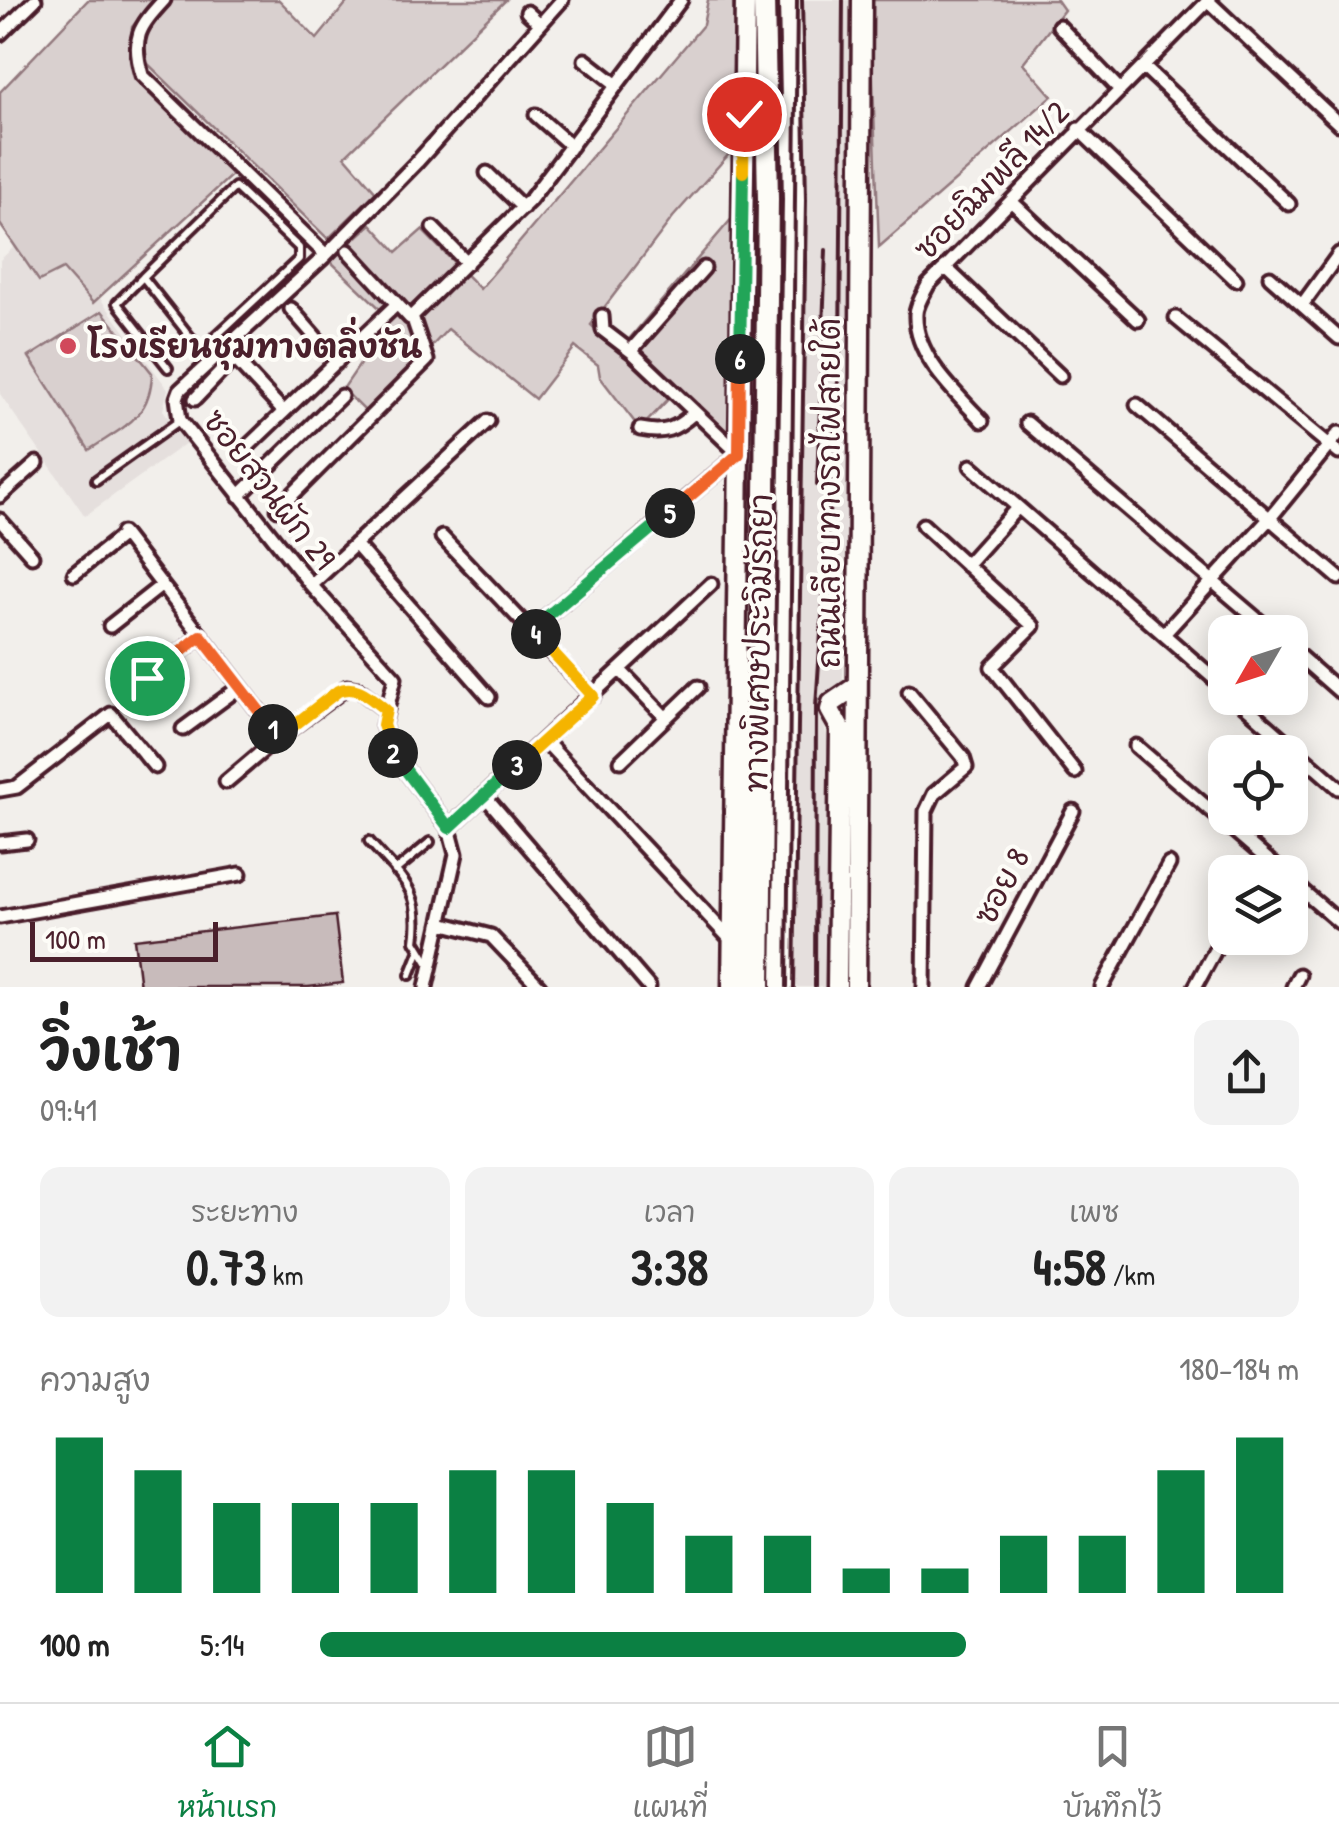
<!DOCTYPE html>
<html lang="th">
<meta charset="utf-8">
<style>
:root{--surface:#fff;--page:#f2f2f2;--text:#222;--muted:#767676;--line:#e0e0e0;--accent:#0b8043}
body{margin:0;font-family:"Patrick Hand","Playpen Sans Thai",sans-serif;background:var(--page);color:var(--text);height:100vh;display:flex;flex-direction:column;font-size:38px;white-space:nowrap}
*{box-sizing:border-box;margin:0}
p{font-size:32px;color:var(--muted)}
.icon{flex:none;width:55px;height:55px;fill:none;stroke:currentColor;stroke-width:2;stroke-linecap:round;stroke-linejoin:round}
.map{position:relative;height:987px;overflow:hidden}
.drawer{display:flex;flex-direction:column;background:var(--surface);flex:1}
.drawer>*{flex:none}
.needle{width:65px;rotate:231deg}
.tools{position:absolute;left:1208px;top:615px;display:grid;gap:20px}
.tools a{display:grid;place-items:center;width:100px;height:100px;border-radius:20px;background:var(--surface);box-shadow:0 5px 25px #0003;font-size:50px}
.scale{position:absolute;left:30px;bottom:25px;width:188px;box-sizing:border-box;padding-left:10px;border:5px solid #4a1f2b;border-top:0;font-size:28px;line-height:35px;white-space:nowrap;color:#4a1f2b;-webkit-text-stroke:8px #fdfcf7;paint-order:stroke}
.pin{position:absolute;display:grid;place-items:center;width:85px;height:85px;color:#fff;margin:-42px;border:5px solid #fff;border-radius:50%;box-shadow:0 2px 10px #0007}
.km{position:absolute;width:50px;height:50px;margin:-25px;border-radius:50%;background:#222;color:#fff;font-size:28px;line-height:50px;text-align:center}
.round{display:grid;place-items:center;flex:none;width:105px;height:105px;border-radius:20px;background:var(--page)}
.head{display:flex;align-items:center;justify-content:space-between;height:170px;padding:0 40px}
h1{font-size:55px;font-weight:700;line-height:75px}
.stats{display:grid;grid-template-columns:repeat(3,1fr);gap:15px;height:170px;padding:10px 40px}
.stats div{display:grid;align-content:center;border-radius:20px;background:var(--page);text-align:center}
.stats b{font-size:50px;font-weight:700}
.stats small{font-size:28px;font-weight:400}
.stats p{font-size:28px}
.chart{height:280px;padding:20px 40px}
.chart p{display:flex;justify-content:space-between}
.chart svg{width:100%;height:180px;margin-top:10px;stroke:var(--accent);stroke-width:6}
ul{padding:0 40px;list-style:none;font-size:32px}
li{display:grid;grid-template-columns:160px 120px 1fr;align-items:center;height:75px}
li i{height:25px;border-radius:12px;background:var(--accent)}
.tab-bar{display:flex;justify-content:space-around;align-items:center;height:140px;border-top:2px solid var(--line);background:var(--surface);font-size:28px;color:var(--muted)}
.tab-bar a{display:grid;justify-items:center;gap:5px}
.tab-bar .selected{color:var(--accent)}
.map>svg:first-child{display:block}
</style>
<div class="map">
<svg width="1339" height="987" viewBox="0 0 1339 987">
<rect width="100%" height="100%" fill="#f2efeb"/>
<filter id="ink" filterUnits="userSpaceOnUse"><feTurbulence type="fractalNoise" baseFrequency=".01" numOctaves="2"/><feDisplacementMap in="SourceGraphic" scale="20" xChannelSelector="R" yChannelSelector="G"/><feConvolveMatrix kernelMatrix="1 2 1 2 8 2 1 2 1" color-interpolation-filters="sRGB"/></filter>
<g filter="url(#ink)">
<path fill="#e5dfdd" d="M781 0H850L849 581 842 687 824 697 820 710 828 740 827 987H777Z
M15 246 39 280 63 268 92 303 99 297 168 389 163 410 186 443 85 516 0 394V260Z"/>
<path fill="#d9d0cf" stroke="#92787d" stroke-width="2.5" d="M88 0H155L132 27 131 62 138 82 233 174 93 303 63 269 39 281 0 224V92Z
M172 0H279L317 39 349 0H506L345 156 376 192 328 239 145 61 139 34Z
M708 0H733L737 145 673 217 591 325 618 352 734 216 731 431H722L677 390 640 429 600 377 598 365 575 347 535 399 448 329 368 414 343 389 391 319 330 261 371 224 397 252 422 230 480 289 703 25Z
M870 0H1057L1064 10 1023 63 1052 96 879 247Z
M102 311 152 373C151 418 123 427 89 450L29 357Z"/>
<path fill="#c8bbbb" stroke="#4a1f2b" stroke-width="2.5" d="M335 916 343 983 308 987H140L134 939Z"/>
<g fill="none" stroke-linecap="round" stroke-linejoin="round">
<defs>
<path id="service" d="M143 277 235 187 299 248V259L201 350
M168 368 117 303 143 277 210 362
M96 480 179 421
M369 841C400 877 423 889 415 941L429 964
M395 871 430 842
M410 975 419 952"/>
<path id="minor" d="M164 0C139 27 131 38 142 75L326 255 180 390 177 398 180 420 311 585 395 678 383 725 393 753 449 828 456 854 426 987
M1207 0 1339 124
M527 12 539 23
M1059 26 1120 90
M0 34 35 0
M585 60 617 85
M1144 67 1289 204
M536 115 571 146
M1078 129 1236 280
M487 173 523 208
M1012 202 1138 320
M433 228 467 263
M348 251 410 318 530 200 681 0
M326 255 417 162 562 0
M945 267 1060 376
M1270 277 1339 338
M1302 305 1339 254
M291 309 337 362
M602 316 603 330 633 353
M1176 318 1339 453
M195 399 234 358 284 412
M1137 405 1339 578
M982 421C957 394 914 356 916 314 916 305 924 293 928 285L1209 0
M1027 423 1272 632
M640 429C664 434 675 430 694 413
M245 449 397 304
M971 466 1225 688
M0 496 37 463
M239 496 341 396
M278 509 427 360 412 316
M0 520 32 556
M923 525 1033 626 992 667 1075 772
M122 533 279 737 347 687 358 689 386 710
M442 537 593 696
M355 544 489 697
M966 565 1018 507
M74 574 123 535
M311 585 488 421
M110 626 162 585
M532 629 739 454 633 353 635 346 704 268
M1164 634 1270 518 1339 433
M1290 648 1339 691
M620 670 666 718
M147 678 201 636
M909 692 963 757 966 767 934 794 926 811 924 987
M1236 698 1339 788
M183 729 240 687
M544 740 732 941
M1136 746 1282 872
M621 761 698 687
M226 782 279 737
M0 790 17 787 111 714 155 767
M484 795 649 987
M449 828 711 584
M0 843 27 840
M1290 880 1339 922
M0 917 240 874
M441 923 491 936 540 987
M979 987 1073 811
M1102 987 1169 864
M1195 987 1225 932
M1293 987 1299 975"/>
<path id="secondary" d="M737 680C744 689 760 696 763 706L752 724 748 987
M732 987 745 0
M837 987 840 728 830 710 832 703 857 686
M856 987 862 0"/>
<path id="motorway" d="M760 987 768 199 764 0
M782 987 794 200 790 0"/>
</defs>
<use href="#service" stroke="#4a1f2b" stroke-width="14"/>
<use href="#minor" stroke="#4a1f2b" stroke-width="19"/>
<use href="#secondary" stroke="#4a1f2b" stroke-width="25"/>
<use href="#motorway" stroke="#4a1f2b" stroke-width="28"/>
<use href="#service" stroke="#fdfcf7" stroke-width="6"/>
<use href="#minor" stroke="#fdfcf7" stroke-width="11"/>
<use href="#secondary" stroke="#fdfcf7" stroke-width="18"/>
<use href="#motorway" stroke="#fdfcf7" stroke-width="20"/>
<path stroke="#4a1f2b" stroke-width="4" d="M817 485 826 250
M787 987 797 0
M815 987 816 707 840 352 843 0"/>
</g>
</g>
<g fill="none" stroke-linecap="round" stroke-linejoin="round" filter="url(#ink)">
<defs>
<path id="split-1" d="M147 678 201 636 273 729"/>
<path id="split-2" d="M273 729 279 737 338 691C357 683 371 699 386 710L383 725 393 753"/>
<path id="split-3" d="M393 753 449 828 517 765"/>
<path id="split-4" d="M517 765 593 696 536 634"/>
<path id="split-5" d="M536 634 532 629 670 513"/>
<path id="split-6" d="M670 513 739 454 740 359"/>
<path id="split-7" d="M740 359 743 172"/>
<path id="split-8" d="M743 172 744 114"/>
</defs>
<use href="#split-1" stroke="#fff" stroke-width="20"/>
<use href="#split-2" stroke="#fff" stroke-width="20"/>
<use href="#split-3" stroke="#fff" stroke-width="20"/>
<use href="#split-4" stroke="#fff" stroke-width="20"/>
<use href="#split-5" stroke="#fff" stroke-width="20"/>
<use href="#split-6" stroke="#fff" stroke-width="20"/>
<use href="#split-7" stroke="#fff" stroke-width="20"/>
<use href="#split-8" stroke="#fff" stroke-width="20"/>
<use href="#split-1" stroke="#f0652b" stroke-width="12"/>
<use href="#split-2" stroke="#f5b400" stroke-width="12"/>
<use href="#split-3" stroke="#22a559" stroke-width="12"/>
<use href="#split-4" stroke="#f5b400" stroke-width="12"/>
<use href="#split-5" stroke="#22a559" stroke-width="12"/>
<use href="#split-6" stroke="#f0652b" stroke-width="12"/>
<use href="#split-7" stroke="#22a559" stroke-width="12"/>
<use href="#split-8" stroke="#f5b400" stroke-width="12"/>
</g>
<circle fill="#d1495b" stroke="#fdfcf7" stroke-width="4" cx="68" cy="346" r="10"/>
<g text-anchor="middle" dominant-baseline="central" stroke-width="8" stroke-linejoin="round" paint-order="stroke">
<g font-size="32" fill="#4a1f2b" stroke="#fdfcf7">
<text transform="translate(991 180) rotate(-46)">ซอยฉิมพลี 14/2</text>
<text transform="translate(270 489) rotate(52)">ซอยสวนผัก 29</text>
<text transform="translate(828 493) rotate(-90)">ถนนเลียบทางรถไฟสายใต้</text>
<text transform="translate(758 643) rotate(-89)">ทางพิเศษประจิมรัถยา</text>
<text transform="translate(1001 886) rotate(-62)">ซอย 8</text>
</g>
<g font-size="32" font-weight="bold" fill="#4a1f2b" stroke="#fdfcf7" text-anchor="start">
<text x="88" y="346">โรงเรียนชุมทางตลิ่งชัน</text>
</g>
</g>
</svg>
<div class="tools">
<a><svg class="needle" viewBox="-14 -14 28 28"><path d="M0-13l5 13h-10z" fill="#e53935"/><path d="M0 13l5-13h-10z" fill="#767676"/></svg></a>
<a><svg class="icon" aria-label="locate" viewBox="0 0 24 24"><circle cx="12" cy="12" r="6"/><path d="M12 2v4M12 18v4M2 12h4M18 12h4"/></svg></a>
<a><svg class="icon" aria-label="layers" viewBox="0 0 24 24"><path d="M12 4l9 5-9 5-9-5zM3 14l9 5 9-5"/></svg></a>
</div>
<div class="scale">100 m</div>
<div class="pin" style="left:147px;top:678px;background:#1e9e55"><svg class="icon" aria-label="arrive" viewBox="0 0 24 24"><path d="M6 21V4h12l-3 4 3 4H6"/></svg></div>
<div class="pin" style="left:744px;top:114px;background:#d93025"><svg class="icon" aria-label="check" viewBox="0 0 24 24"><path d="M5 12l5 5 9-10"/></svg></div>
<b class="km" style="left:273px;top:729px">1</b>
<b class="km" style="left:393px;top:753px">2</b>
<b class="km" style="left:517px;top:765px">3</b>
<b class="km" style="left:536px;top:634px">4</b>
<b class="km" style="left:670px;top:513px">5</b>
<b class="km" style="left:740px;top:359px">6</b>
</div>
<section class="drawer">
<div class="head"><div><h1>วิ่งเช้า</h1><p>09:41</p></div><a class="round"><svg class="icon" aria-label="share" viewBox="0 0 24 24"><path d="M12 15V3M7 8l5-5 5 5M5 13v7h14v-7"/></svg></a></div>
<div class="stats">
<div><p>ระยะทาง</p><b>0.73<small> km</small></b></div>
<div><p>เวลา</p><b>3:38</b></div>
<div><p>เพซ</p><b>4:58<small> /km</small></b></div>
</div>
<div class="chart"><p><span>ความสูง</span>180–184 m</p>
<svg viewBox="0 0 160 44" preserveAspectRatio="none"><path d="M5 44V6M15 44V14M25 44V22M35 44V22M45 44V22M55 44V14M65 44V14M75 44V22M85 44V30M95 44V30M105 44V38M115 44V38M125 44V30M135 44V30M145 44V14M155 44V6"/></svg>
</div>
<ul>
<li><b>100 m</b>5:14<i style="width:66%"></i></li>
</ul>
</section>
<nav class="tab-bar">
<a class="selected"><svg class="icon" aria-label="home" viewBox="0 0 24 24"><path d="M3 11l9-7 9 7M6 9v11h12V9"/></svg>หน้าแรก</a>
<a><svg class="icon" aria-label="map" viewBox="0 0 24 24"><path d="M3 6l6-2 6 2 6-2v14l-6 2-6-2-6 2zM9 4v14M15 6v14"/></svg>แผนที่</a>
<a><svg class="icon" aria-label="saved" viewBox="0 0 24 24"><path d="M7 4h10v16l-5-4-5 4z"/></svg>บันทึกไว้</a>
</nav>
